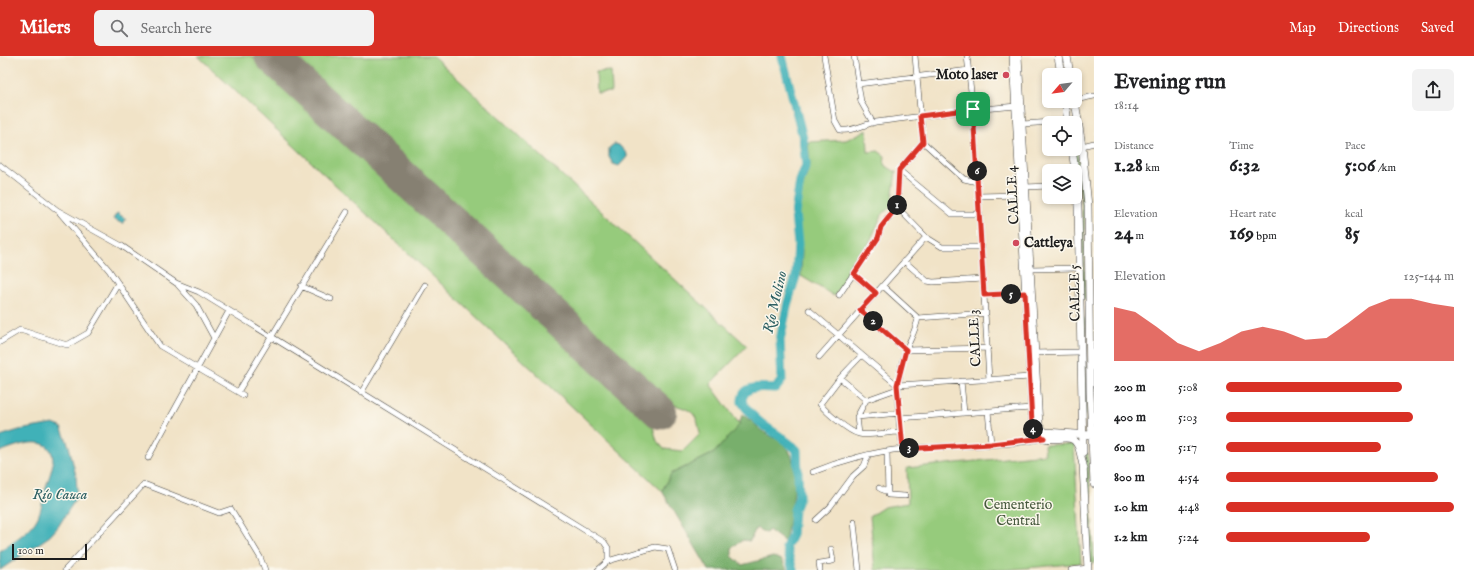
<!DOCTYPE html>
<meta charset="utf-8">
<style>
:root{--surface:#fff;--page:#f2f2f2;--text:#202124;--muted:#757577;--accent:#d93025}
body{margin:0;font-family:"IM FELL English",serif;background:var(--page);color:var(--text);height:100vh;display:flex;flex-direction:column;font-size:15px;white-space:nowrap}
*{box-sizing:border-box;margin:0}
p{font-size:13px;color:var(--muted)}
.icon{flex:none;width:22px;height:22px;fill:none;stroke:currentColor;stroke-width:2;stroke-linecap:round;stroke-linejoin:round}
.map{position:relative;flex:1;overflow:hidden}
.drawer{display:flex;flex-direction:column;background:var(--surface);width:380px}
.drawer>*{flex:none}
.needle{width:26px;rotate:242deg}
.fabs{position:absolute;left:1042px;top:12px;display:grid;gap:8px}
.fabs a{display:grid;place-items:center;width:40px;height:40px;border-radius:6px;background:var(--surface);box-shadow:0 2px 6px #0003;font-size:20px}
.scale{position:absolute;left:12px;bottom:10px;width:75px;box-sizing:border-box;padding-left:4px;border:2px solid #1c1c1c;border-top:0;font-size:11px;line-height:14px;white-space:nowrap;color:#1c1c1c;-webkit-text-stroke:3px #fbf7ec;paint-order:stroke}
.pin{position:absolute;display:grid;place-items:center;width:34px;height:34px;color:#fff;margin:-17px;border-radius:8px;box-shadow:0 2px 6px #0006}
.km{position:absolute;width:20px;height:20px;margin:-10px;border-radius:50%;background:#222;color:#fff;font-size:11px;line-height:20px;text-align:center}
.round{display:grid;place-items:center;flex:none;width:42px;height:42px;border-radius:6px;background:var(--page)}
.overview{display:flex;align-items:center;justify-content:space-between;height:68px;padding:0 20px}
h1{font-size:22px;font-weight:800;line-height:30px}
.figures{display:grid;grid-template-columns:repeat(3,1fr);gap:6px;height:68px;padding:4px 20px}
.figures div{display:grid;align-content:center}
.figures b{font-size:20px;font-weight:800}
.figures small{font-size:11px;font-weight:400}
.figures p{font-size:11px}
.chart{height:112px;padding:8px 20px}
.chart p{display:flex;justify-content:space-between}
.chart svg{width:100%;height:72px;margin-top:4px;fill:var(--accent);opacity:.7}
ul{padding:0 20px;list-style:none;font-size:13px}
li{display:grid;grid-template-columns:64px 48px 1fr;align-items:center;height:30px}
li i{height:10px;border-radius:5px;background:var(--accent)}
header{display:flex;align-items:center;gap:24px;box-sizing:border-box;height:56px;padding:0 20px;background:var(--accent);color:#fff}
header strong{font-size:19px}
nav{display:flex;gap:22px;margin-inline-start:auto;font-size:14px}
.search{width:280px;height:36px;background:var(--page);display:flex;align-items:center;gap:10px;box-sizing:border-box;padding:0 14px;border-radius:6px;color:var(--muted);font-size:15px}
main{display:flex;flex:1;min-height:0}
.map>svg:first-child{display:block}
</style>
<header>
<strong>Milers</strong>
<div class="search"><svg class="icon" aria-label="search" viewBox="0 0 24 24"><circle cx="10" cy="10" r="6"/><path d="M15 15l6 6"/></svg>Search here</div>
<nav><a>Map</a><a>Directions</a><a>Saved</a></nav>
</header>
<main>
<div class="map">
<svg width="1094" height="514" viewBox="0 0 1094 514">
<rect width="100%" height="100%" fill="#fbf7ec"/>
<filter id="ink" filterUnits="userSpaceOnUse"><feTurbulence type="fractalNoise" baseFrequency=".025" numOctaves="2"/><feDisplacementMap in="SourceGraphic" scale="8" xChannelSelector="R" yChannelSelector="G"/><feConvolveMatrix kernelMatrix="1 2 1 2 8 2 1 2 1" color-interpolation-filters="sRGB"/></filter>
<filter id="wash" filterUnits="userSpaceOnUse"><feTurbulence type="fractalNoise" baseFrequency=".012" numOctaves="4" result="noise"/><feDisplacementMap in="SourceGraphic" scale="16" xChannelSelector="R" yChannelSelector="G"/><feGaussianBlur stdDeviation="0.9" result="paint"/><feColorMatrix in="noise" values="0 0 0 0 0 0 0 0 0 0 0 0 0 0 0 0 0 1.4 0 .05"/><feComposite in="paint" operator="in"/></filter>
<g filter="url(#wash)">
<rect width="100%" height="100%" fill="#f1e3c7"/>
<path fill="#96cb7c" stroke="#59744c" d="M198 0H252L653 371 657 385 664 393 683 395 700 378C697 358 693 354 674 349L295 0H433L747 290 710 328 740 369 714 397 671 418 662 435Z
M611 15 612 36 597 37 596 16Z
M867 74 868 96 878 95 885 100 884 109 896 116 891 150 882 159 864 198 834 240 801 220 802 196 798 159 803 130 810 109 808 86 846 84Z
M1076 85 1084 147 1085 243H1083L1082 148 1074 93Z
M1083 261 1085 263 1086 359H1083Z
M1074 388 1081 507 1004 514H875L870 460 884 451 908 447 907 412 1045 398 1044 389Z
M1085 397H1088L1094 507H1091Z"/>
<path fill="#78af6c" stroke="#4a6644" d="M742 359C752 363 758 373 767 378 773 382 780 383 785 389 805 411 789 460 785 486L769 474 766 477 756 472 750 485 743 484 732 491V500L742 509 773 501 782 504 787 514H709L662 435 671 418 714 397 739 369Z"/>
<path fill="#40b1b8" stroke="#2e666a" d="M614 88 619 89 627 98V101L619 110 613 108 609 101V92Z
M117 157 126 163 123 168 113 163Z
M53 368 61 371 69 390 76 420 77 433 75 444 58 471 50 480 0 514V495C12 485 31 476 38 461 42 452 43 440 46 431 48 423 53 413 53 404 52 375 14 390 0 396V380L19 374Z"/>
<g fill="none" stroke-linecap="round" stroke-linejoin="round">
<path stroke="#40b1b8" stroke-width="9" d="M782 0 803 82 806 109 800 125 795 158 798 188 796 220 788 246 780 284 782 324 776 332C764 332 742 327 742 346 755 368 779 377 797 394L799 441 794 454 792 479 786 491 793 514"/>
<path stroke="#868072" stroke-width="34" d="M271 0 660 356"/>
</g>
</g>
<g filter="url(#ink)">
<g fill="none" stroke-linecap="round" stroke-linejoin="round">
<defs>
<path id="minor" d="M824 0 835 65 840 74C853 76 864 68 876 66 922 60 969 54 1016 50
M854 0 861 46 873 67
M967 0 973 53 989 324
M858 28 969 14
M1075 44 1094 40
M1022 68 1068 65
M923 86 964 123 977 126
M1082 90 1094 87
M0 109 57 154 122 190 176 227 199 236 604 486 608 492V505
M899 114 923 86 915 0
M899 114 952 158H980
M1025 131 1049 130
M979 140 1020 139
M897 151 926 181 942 191H982
M897 151 899 114
M60 157 109 214 160 290 243 339
M904 205 927 225 933 226 983 223
M1030 213 1079 212
M854 219 876 237
M178 229 196 249 214 282
M301 230 331 243
M883 230 918 262 986 257
M839 239 878 182 881 171 897 151
M984 239 1025 237
M809 254 897 329 1030 321
M860 254 906 294 988 292
M0 286 20 274 67 289 88 277 118 227
M1034 297 1081 296
M861 300 840 322 820 348C826 356 849 376 859 378 869 380 889 376 900 376
M819 301 926 181
M840 322 866 344
M961 325 964 357
M238 336 347 156
M361 337 425 229
M988 355 991 388
M857 361 899 357
M899 362 1031 352
M859 378 857 361 866 344 897 333
M1031 385 1033 372
M903 393C897 359 894 327 906 294 910 283 916 274 918 262
M887 396 888 439 905 440
M148 402 229 255
M813 416C840 405 875 395 904 393 950 388 998 392 1044 382
M879 432 888 437
M816 464 830 451 853 420 864 410 868 400
M854 466 859 514
M65 514 144 428 219 457 231 453 260 501 265 514
M598 514 608 505 655 491 668 493 675 514
M820 514 819 507 833 505 831 493
M1071 514 1088 512"/>
<path id="secondary" d="M1013 0 1033 372C1044 394 1070 373 1077 388 1081 394 1081 405 1084 412
M1018 0 1039 370 1045 376 1091 379
M1058 0 1061 19
M1067 0 1070 19
M1065 45 1068 67
M1075 45 1082 90 1088 150 1090 336 1094 428
M1072 93 1077 129 1078 151 1083 396
M1083 408 1088 514"/>
</defs>
<use href="#minor" stroke="#3c3a36" stroke-width="6"/>
<use href="#secondary" stroke="#3c3a36" stroke-width="8"/>
<use href="#minor" stroke="#fff" stroke-width="5"/>
<use href="#secondary" stroke="#fff" stroke-width="7"/>
</g>
</g>
<g fill="none" stroke-linecap="round" stroke-linejoin="round" filter="url(#ink)">
<defs>
<path id="route" d="M973 53 984 239 1025 237 1032 367 1035 376 1044 382 991 388 903 393 897 329 906 294 860 254 876 237 854 218 878 182 881 171 897 151 899 114 923 86 920 60Z"/>
</defs>
<use href="#route" stroke="#fff" stroke-width="8"/>
<use href="#route" stroke="#d93025" stroke-width="5"/>
</g>
<g fill="#d1495b" stroke="#fbf7ec" stroke-width="1.5">
<circle cx="1006" cy="19" r="4"/>
<circle cx="1016" cy="187" r="4"/>
</g>
<g text-anchor="middle" dominant-baseline="central" stroke-width="3" stroke-linejoin="round" paint-order="stroke">
<g font-size="14" font-weight="bold" fill="#1c1c1c" stroke="#fbf7ec" text-anchor="end">
<text x="998" y="19">Moto laser</text>
<text x="1024" y="187" text-anchor="start">Cattleya</text>
</g>
<g font-size="14" fill="#1c1c1c" stroke="#fbf7ec">
<text transform="translate(1013 139) rotate(-93)">CALLE 4</text>
<text transform="translate(1075 237) rotate(-91)">CALLE 5</text>
<text transform="translate(975 282) rotate(-93)">CALLE 3</text>
</g>
<g font-size="14" fill="#47593e" stroke="#fbf7ec">
<text x="1018" y="449">Cementerio<tspan x="1018" dy="16">Central</tspan></text>
</g>
<g font-size="15" font-style="italic" fill="#2c5f62" stroke="#fbf7ec">
<text transform="translate(775 246) rotate(-77)">Río Molino</text>
<text x="60" y="438">Río Cauca</text>
</g>
</g>
</svg>
<div class="fabs">
<a><svg class="needle" viewBox="-14 -14 28 28"><path d="M0-13l5 13h-10z" fill="#e53935"/><path d="M0 13l5-13h-10z" fill="#757577"/></svg></a>
<a><svg class="icon" aria-label="locate" viewBox="0 0 24 24"><circle cx="12" cy="12" r="6"/><path d="M12 2v4M12 18v4M2 12h4M18 12h4"/></svg></a>
<a><svg class="icon" aria-label="layers" viewBox="0 0 24 24"><path d="M12 4l9 5-9 5-9-5zM3 14l9 5 9-5"/></svg></a>
</div>
<div class="scale">100 m</div>
<div class="pin" style="left:973px;top:53px;background:#1e9e55"><svg class="icon" aria-label="arrive" viewBox="0 0 24 24"><path d="M6 21V4h12l-3 4 3 4H6"/></svg></div>
<b class="km" style="left:897px;top:149px">1</b>
<b class="km" style="left:873px;top:265px">2</b>
<b class="km" style="left:909px;top:392px">3</b>
<b class="km" style="left:1033px;top:373px">4</b>
<b class="km" style="left:1011px;top:238px">5</b>
<b class="km" style="left:977px;top:115px">6</b>
</div>
<section class="drawer">
<div class="overview"><div><h1>Evening run</h1><p>18:14</p></div><a class="round"><svg class="icon" aria-label="share" viewBox="0 0 24 24"><path d="M12 15V3M7 8l5-5 5 5M5 13v7h14v-7"/></svg></a></div>
<div class="figures">
<div><p>Distance</p><b>1.28<small> km</small></b></div>
<div><p>Time</p><b>6:32</b></div>
<div><p>Pace</p><b>5:06<small> /km</small></b></div>
</div>
<div class="figures">
<div><p>Elevation</p><b>24<small> m</small></b></div>
<div><p>Heart rate</p><b>169<small> bpm</small></b></div>
<div><p>kcal</p><b>85</b></div>
</div>
<div class="chart"><p><span>Elevation</span>125–144 m</p>
<svg viewBox="0 0 160 44" preserveAspectRatio="none"><path d="M0 44V11L10 14L20 23L30 33L40 38L50 33L60 26L70 23L80 26L90 31L100 30L110 21L120 11L130 6L140 6L150 9L160 11V44z"/></svg>
</div>
<ul>
<li><b>200 m</b>5:08<i style="width:77%"></i></li>
<li><b>400 m</b>5:03<i style="width:82%"></i></li>
<li><b>600 m</b>5:17<i style="width:68%"></i></li>
<li><b>800 m</b>4:54<i style="width:93%"></i></li>
<li><b>1.0 km</b>4:48<i style="width:100%"></i></li>
<li><b>1.2 km</b>5:24<i style="width:63%"></i></li>
</ul>
</section>
</main>
